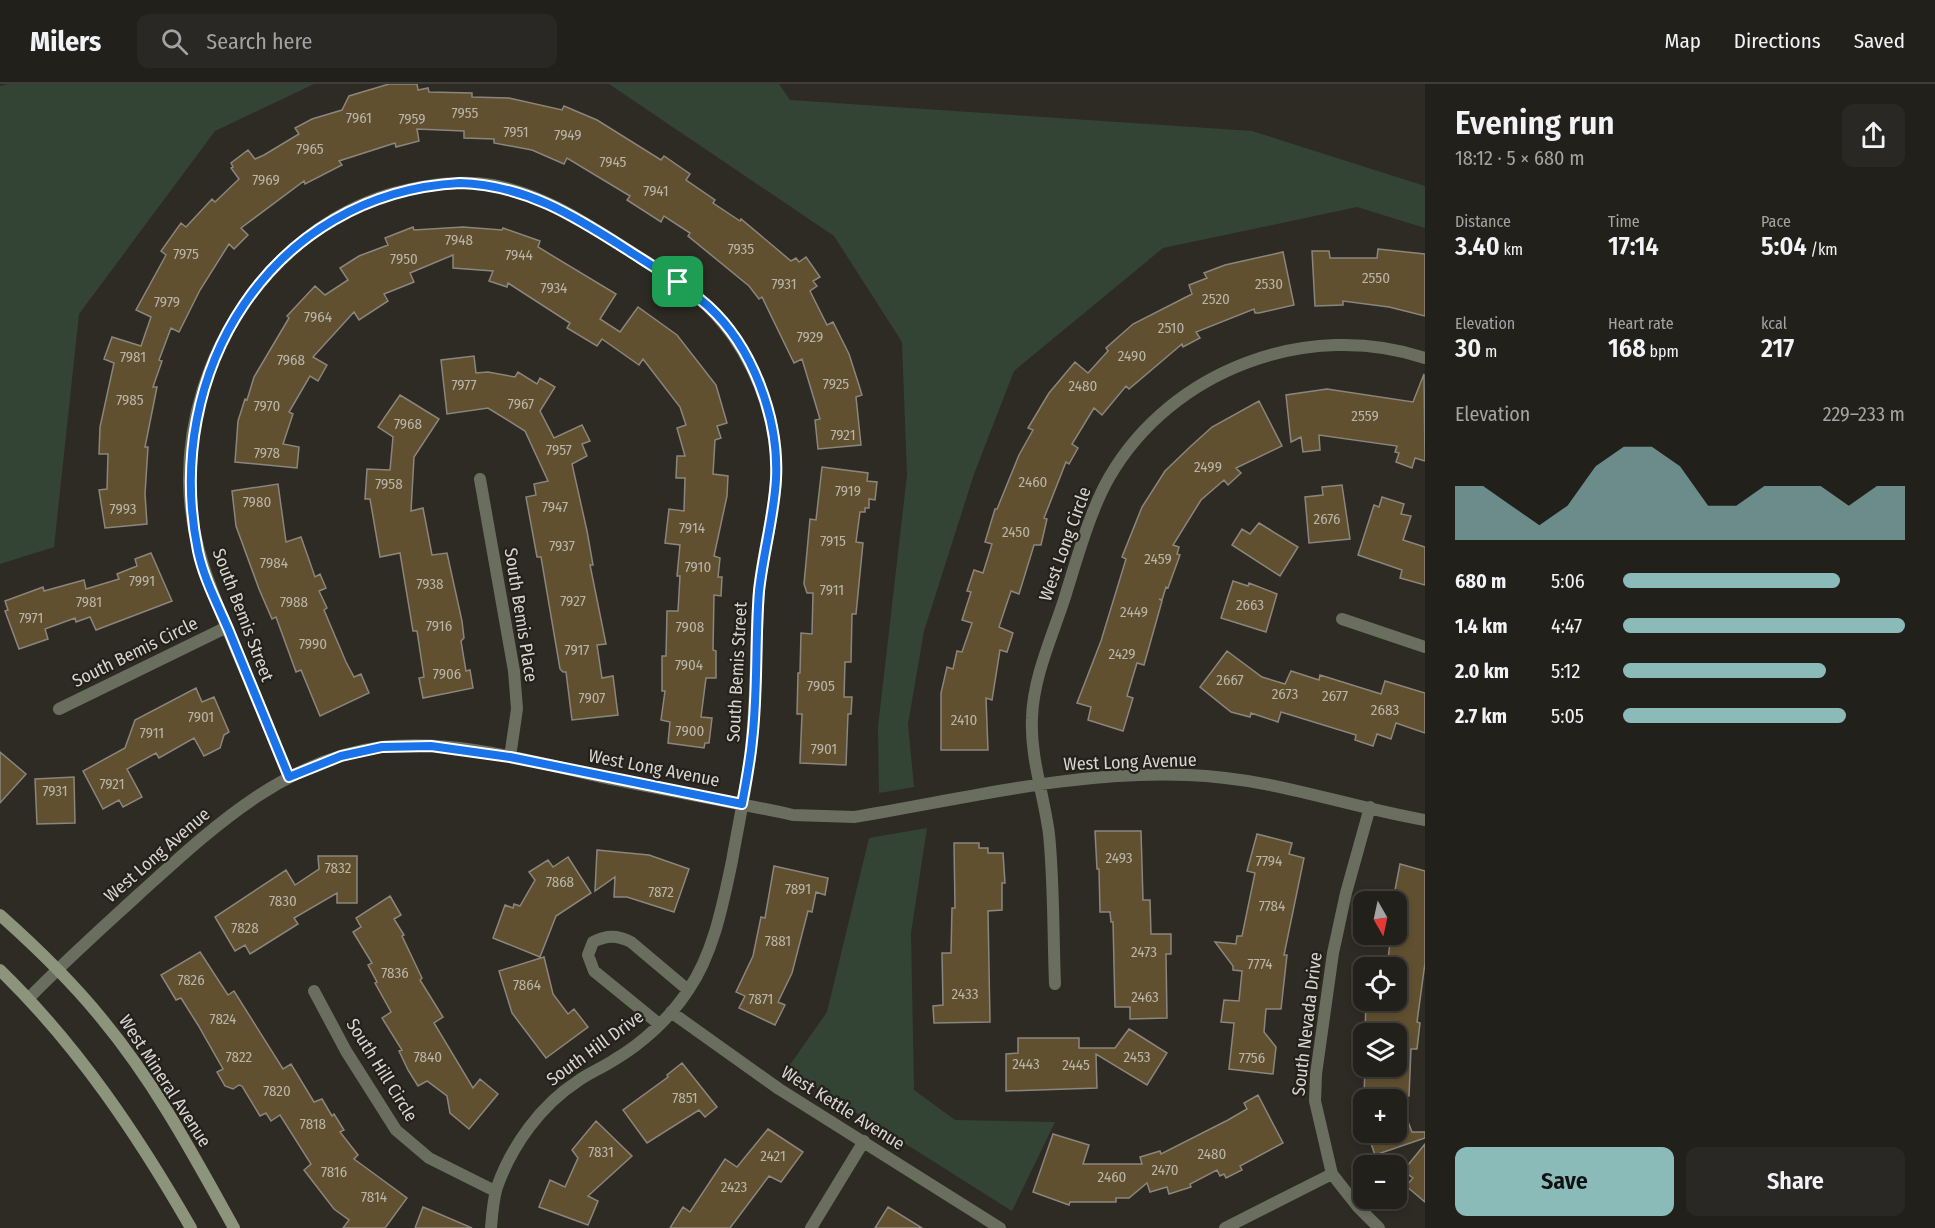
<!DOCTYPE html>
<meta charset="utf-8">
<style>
:root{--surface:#22201b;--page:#2a2824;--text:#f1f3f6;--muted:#a2a3a3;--line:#3f3e3a;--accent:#8bbbb9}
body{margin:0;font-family:"Fira Sans Condensed",sans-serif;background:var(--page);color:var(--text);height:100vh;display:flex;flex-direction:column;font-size:22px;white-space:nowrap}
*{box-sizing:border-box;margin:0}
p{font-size:20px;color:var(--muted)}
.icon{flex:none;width:33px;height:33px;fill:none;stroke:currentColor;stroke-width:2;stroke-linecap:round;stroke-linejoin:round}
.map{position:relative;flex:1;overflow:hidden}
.side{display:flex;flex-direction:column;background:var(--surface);width:510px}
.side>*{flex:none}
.needle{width:39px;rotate:171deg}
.buttons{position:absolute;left:1353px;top:807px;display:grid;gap:12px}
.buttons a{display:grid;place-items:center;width:54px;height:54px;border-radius:12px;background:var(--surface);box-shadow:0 3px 9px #0003,0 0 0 2px var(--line);font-size:30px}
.pin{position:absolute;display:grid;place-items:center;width:51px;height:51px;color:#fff;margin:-26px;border-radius:12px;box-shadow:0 3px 9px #0006}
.round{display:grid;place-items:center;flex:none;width:63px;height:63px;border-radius:12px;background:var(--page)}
.summary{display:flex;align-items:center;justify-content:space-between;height:102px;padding:0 30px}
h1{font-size:33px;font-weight:600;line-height:45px}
.stats{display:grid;grid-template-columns:repeat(3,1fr);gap:9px;height:102px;padding:6px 30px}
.stats div{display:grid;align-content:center}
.stats b{font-size:26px;font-weight:600}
.stats small{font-size:16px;font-weight:400}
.stats p{font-size:16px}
.chart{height:168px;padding:12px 30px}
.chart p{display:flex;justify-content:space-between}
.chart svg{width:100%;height:108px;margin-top:6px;fill:var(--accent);opacity:.7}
.cta{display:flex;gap:12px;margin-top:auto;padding:12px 30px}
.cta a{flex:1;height:69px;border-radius:12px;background:var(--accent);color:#111;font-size:24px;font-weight:600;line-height:69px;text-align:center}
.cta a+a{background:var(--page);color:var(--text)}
ul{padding:0 30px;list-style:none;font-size:20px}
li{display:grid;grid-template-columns:96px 72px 1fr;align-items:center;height:45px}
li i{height:15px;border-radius:8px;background:var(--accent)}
header{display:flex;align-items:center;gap:36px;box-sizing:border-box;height:84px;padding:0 30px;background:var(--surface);border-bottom:2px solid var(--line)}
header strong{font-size:28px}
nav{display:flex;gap:33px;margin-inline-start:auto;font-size:21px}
.search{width:420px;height:54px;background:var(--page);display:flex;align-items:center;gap:15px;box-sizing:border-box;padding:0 21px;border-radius:12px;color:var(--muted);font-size:22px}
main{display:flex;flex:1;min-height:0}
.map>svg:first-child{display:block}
</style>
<header>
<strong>Milers</strong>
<div class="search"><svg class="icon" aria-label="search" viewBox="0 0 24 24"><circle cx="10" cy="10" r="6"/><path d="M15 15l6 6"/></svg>Search here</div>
<nav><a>Map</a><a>Directions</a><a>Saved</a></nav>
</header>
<main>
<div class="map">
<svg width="1425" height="1144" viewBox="0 0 1425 1144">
<rect width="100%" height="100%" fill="#2e2b24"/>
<path fill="#344434" d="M8 0H314L215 47 79 230 54 463 0 480V2Z
M609 0H779L790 16 1252 47 1425 102V144L1357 123 1163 164 1014 287 974 390 924 547 908 640 914 703 879 709 878 643 907 391 902 258 834 152Z
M927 744 911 849 914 1006 955 1036 1055 1038 1012 1127 787 985 827 928 869 754Z"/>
<path fill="#60502f" stroke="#8a867d" stroke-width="1.5" d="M389 0H417L418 6 428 4 429 8 472 9V13L509 14 562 26 564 22 597 36 661 76 664 72 690 90 686 96 715 116 713 119 740 137 741 135 791 177 796 174 799 178 806 173 820 193 813 197 817 202 810 207 827 241 833 238 849 270 857 295 862 311 856 313 861 361 818 365 815 336 820 335 802 275 794 279 762 213 759 215 749 202 688 152 690 149 664 132 661 138 627 116 630 112 567 74 564 80 532 66 494 59V55L464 54V47L417 45 419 57 396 63 395 59 339 77 342 81 305 100 304 97 241 144 248 151 234 165 229 160 200 206 179 248 171 244 159 276 162 277 153 303H157L145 363H148L145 410 147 440 105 444 99 406 107 405 108 370H99L100 343 114 279 104 275 112 253 141 262 151 233 136 226 166 171 161 167 181 139 186 143 212 115 215 118 239 95 231 84 233 83 231 79 248 66 255 75 264 71 299 50 295 44 312 35 342 26 349 12Z
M413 143 414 146 463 143 502 146 503 144 540 157 538 163 616 210 600 235 620 248 638 223 677 251 716 301 727 339 717 342 721 354 715 356 713 390 728 392 727 412 714 472 720 474 718 493H722L721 512 714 511 713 566 716 567V594H706L701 633 712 634 709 659H705L704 664 668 659 670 638 661 636 665 607H662V572H666L667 527H678L680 492H677L680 461 665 459 669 425 684 427 685 394H676L677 372H685L677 344 686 341 680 323 643 275 639 281 602 255 597 262 567 244 570 239 508 199 507 203 489 197 493 187 453 184V171L410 189 414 198 384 210 388 217 359 236 354 228 313 273 327 281 318 297 310 292 289 328 293 330 283 360 299 363 297 384 235 378 238 337 245 315 247 316 254 293 289 234 287 232 315 202 325 211 348 196 340 184 359 172 388 161 385 154Z
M1378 165 1425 170V232L1389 223 1343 217V221L1315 222 1312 167H1329L1330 174H1377Z
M1283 168 1294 221 1259 229H1255L1254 225 1196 248 1200 254 1183 263 1182 260 1129 305 1126 302 1102 331 1094 324 1072 360 1078 364 1069 380 1066 378 1044 434 1047 435 1041 461H1034L1019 510 1011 507 999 543 1013 549 1007 568 1000 566 992 616 986 614 988 666H941V609L947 583 953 585 957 567 962 568 972 539 962 536 971 508 967 507 974 486 983 489 992 460 985 458 995 425H997L1019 371 1033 346 1028 344 1049 309 1075 278 1088 289 1108 267 1106 264 1133 240 1192 210 1189 201 1207 194 1204 189 1225 181Z
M474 272 476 289 488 288 515 293 518 288 537 300 540 294 555 303 540 327 554 354 582 341 590 357 582 360 587 372 572 380 587 447 593 481H590L606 560 597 561 602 594 613 592 618 631 572 636 566 588H563L560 585 541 473H537L526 413 536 411 534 400 548 397 525 347 488 324 447 330 441 276Z
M1424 290 1425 377 1415 374 1412 384 1396 378 1399 369 1395 368 1397 362 1319 351 1320 366 1303 368 1301 353 1291 358 1286 311 1327 305 1413 318Z
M400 311 439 335 414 373 411 427 423 424 432 471 447 469 462 537 464 554 461 557 466 587 470 586 473 604 423 614 419 594 424 593 417 547H413L400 469 380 473 370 415H365L367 385 390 386 393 353 378 343Z
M1259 317 1282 362 1236 384 1241 389 1228 401 1224 396 1201 416 1173 461 1179 463 1177 470 1180 471 1168 504 1166 503 1162 516 1159 515 1162 517 1144 581 1137 579 1127 612 1133 614 1123 647 1088 636 1091 623 1077 619 1101 557 1126 475 1122 473 1142 423 1165 387 1191 362 1212 343Z
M822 383 868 389 867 397 877 398 875 416 869 415V424H865V428H860L856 458 863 459 856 530H852L851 578H845L844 613H852L851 630H848L846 681 800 679 802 630H797L798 589H800L801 549 812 550 813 509H807L804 500 810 435 816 436Z
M278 400 286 458 301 453 315 493 320 490 326 504 319 507 327 524 324 526 346 578 354 593 361 590 369 609 320 632 301 586 296 588 276 533 272 535 259 505 236 442 232 407Z
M1342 401 1350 455 1309 459 1305 413 1323 411 1322 403Z
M1382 413 1404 420 1401 430 1411 432 1403 456 1425 463V501L1400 494 1402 486 1358 471 1374 421 1379 423Z
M1259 439 1298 463 1280 492 1232 461 1242 445 1250 450Z
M151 469 172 517 96 546 90 533 76 538 75 534 45 545 48 555 19 565 5 527 8 526 5 517 43 503 44 507 84 496 86 505 119 495 117 490 137 482 135 475Z
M1233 497 1248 502 1249 499 1277 510 1266 548 1221 534Z
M1227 567 1262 593 1285 600 1291 587 1319 596 1320 591 1381 610 1385 597 1425 609V649L1396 639 1391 655 1377 650 1373 662 1355 656 1356 651 1281 628 1278 638 1251 629 1250 633 1231 628 1200 603Z
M196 604 202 618 214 613 229 648 224 651 220 664 204 672 194 654 159 674 156 669 127 685 142 713 123 723 119 716 103 725 83 687 125 664 135 636Z
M0 668 26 690 0 719Z
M74 693 75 739 37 740 35 695Z
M1095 747H1141L1143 816H1150L1151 850H1171V870H1166L1167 934 1130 935V923H1115L1113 838H1111L1110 828H1100L1099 785H1097Z
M1257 750 1292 759 1289 770 1304 774 1284 871H1287L1281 925H1266L1264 948 1276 963 1273 990 1229 985 1234 939 1221 938 1224 916 1239 917 1242 887 1233 886V882L1215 858 1236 860 1237 852H1242L1255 789 1247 787Z
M954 759H979V764H988V769H1003L1005 799H1002V826L988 827 990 938 934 939 933 922 943 921 942 869H951L952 824H955Z
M597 766 649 771 689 785 674 828 627 813H614L615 793 595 807Z
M318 772H357V819H337V809L294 834 298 840 250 870 245 861 235 867 215 833 286 786 295 801 319 785Z
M568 773 591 809 556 832 540 873 493 854 505 821 513 824 514 820 520 822 535 796 529 788 548 776 553 783Z
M1400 780 1425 787V879L1417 938 1420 939 1417 965H1411L1409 1012H1398L1412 1048H1425V1054L1375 1071 1367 1048H1396V1013L1364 1012 1365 982H1396V950H1365L1366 916H1396V884H1387L1391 850H1396L1397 818 1393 816Z
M774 782 828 794 825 811 816 808 812 828 808 827 792 889 778 918 785 921 775 941 739 924 745 912 736 908 753 872 761 833 765 834Z
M390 812 401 831 394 835 404 851 402 852 422 894 420 896 443 933 434 939 473 1004 480 995 498 1010 469 1045 450 1029 447 1012 427 997 418 1002 408 986 399 967 402 966 382 934 391 928 375 899 377 898 368 881 372 879 353 848 361 843 356 834Z
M200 868 228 911 234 907 283 985 291 980 314 1018 322 1015 332 1032 334 1030 344 1046 340 1048 358 1071 354 1075 407 1114 385 1144H343L349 1136 334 1125 304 1086 311 1080 280 1031 271 1037 266 1029 260 1032 242 1002 239 1001 233 1005 225 1002 217 988 223 985 198 941 181 914 176 916 161 891Z
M544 873 553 910 568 930 574 925 588 943 546 974 512 929 499 887Z
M1129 945 1167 969 1147 1001 1096 970 1097 1004 1006 1007V970L1018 969V954H1079V964H1115Z
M682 979 717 1023 705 1033 699 1026 647 1059 623 1026 668 993 667 991Z
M1258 1011 1283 1059 1240 1082 1242 1086 1226 1094 1224 1090 1220 1092 1217 1086 1190 1100 1191 1103 1169 1110 1167 1103 1150 1108 1147 1099 1129 1114H1116V1118H1070L1069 1121 1033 1108 1053 1050 1089 1061 1083 1080H1142L1140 1073 1160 1067 1161 1070 1228 1036 1247 1025 1244 1019Z
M596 1037 632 1072 588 1112 598 1117 588 1141 539 1123 550 1096 565 1103 578 1074 572 1066Z
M768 1045 803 1068 781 1098 769 1092 730 1144H670L683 1123 690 1128 725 1075 737 1083Z
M1425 1060V1118L1406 1102 1413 1094 1403 1087Z
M423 1123 472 1144H415Z
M888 1123 922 1144H875Z"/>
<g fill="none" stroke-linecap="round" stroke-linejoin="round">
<path stroke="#6a6e5f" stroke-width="12" d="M480 395 514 587 517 625 510 673
M1342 535 1425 563
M59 625 227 543
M289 693C272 652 255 610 237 568 214 513 190 460 189 399 187 274 269 147 390 110 423 101 459 95 493 101 546 111 588 141 633 169 664 189 699 209 723 239 753 275 773 326 776 373 779 417 763 463 759 507 755 556 757 605 752 653 749 694 739 736 732 777 723 819 714 868 689 905 671 933 643 959 614 976 602 984 589 989 578 997 541 1021 512 1061 497 1103 493 1116 492 1131 491 1144
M1370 723 1346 809 1333 869 1316 990 1315 1017 1332 1090 1358 1123 1379 1144
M1055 900C1053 850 1054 800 1049 750 1044 711 1030 673 1032 634 1033 594 1052 553 1064 516 1076 478 1090 426 1110 392 1172 286 1308 235 1425 274
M314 907 346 967 396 1046 429 1074 495 1107
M29 914C64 878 101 845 138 811 208 748 283 675 382 663 460 654 540 680 615 696 674 708 734 718 793 731L854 733C964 715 1076 686 1188 691 1273 694 1344 722 1425 736
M671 928 779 1005 1000 1144
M659 940 594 887 588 871 593 858C607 851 617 851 631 858L688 906
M811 1144 864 1057
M1225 1144 1332 1090"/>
<path stroke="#8d947c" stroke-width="12" d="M0 831C36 863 72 898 102 935 155 999 194 1072 234 1144
M0 886C78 962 137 1050 191 1144"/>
</g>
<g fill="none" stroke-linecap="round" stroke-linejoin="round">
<defs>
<path id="route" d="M460 99C525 101 573 131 626 165 654 183 683 200 708 222 753 263 779 335 776 395 774 432 763 470 759 507 755 557 758 607 752 657 750 678 746 699 742 720L510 673 431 662 382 663 341 672 289 693C269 645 249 596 229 547 218 521 204 495 198 467 161 289 271 109 460 99Z"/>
</defs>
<use href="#route" stroke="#fff" stroke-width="12"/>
<use href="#route" stroke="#1a73e8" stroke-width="8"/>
</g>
<g text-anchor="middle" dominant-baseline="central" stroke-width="4.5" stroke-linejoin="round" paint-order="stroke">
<g font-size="15" fill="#b9b4a8">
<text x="465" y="29">7955</text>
<text x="359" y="34">7961</text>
<text x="412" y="35">7959</text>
<text x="516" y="48">7951</text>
<text x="568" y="51">7949</text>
<text x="310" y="65">7965</text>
<text x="613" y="78">7945</text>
<text x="266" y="96">7969</text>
<text x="656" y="107">7941</text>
<text x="459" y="156">7948</text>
<text x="741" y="165">7935</text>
<text x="186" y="170">7975</text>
<text x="519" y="171">7944</text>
<text x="404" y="175">7950</text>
<text x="1376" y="194">2550</text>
<text x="784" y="200">7931</text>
<text x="1269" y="200">2530</text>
<text x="554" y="204">7934</text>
<text x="1216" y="215">2520</text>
<text x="167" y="218">7979</text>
<text x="318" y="233">7964</text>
<text x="1171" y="244">2510</text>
<text x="810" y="253">7929</text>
<text x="1132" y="272">2490</text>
<text x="133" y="273">7981</text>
<text x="291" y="276">7968</text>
<text x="836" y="300">7925</text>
<text x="464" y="301">7977</text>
<text x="1083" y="302">2480</text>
<text x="130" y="316">7985</text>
<text x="521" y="320">7967</text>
<text x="267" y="322">7970</text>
<text x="1365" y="332">2559</text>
<text x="408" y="340">7968</text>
<text x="843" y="351">7921</text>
<text x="559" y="366">7957</text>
<text x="267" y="369">7978</text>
<text x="1208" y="383">2499</text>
<text x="1033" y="398">2460</text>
<text x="389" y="400">7958</text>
<text x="848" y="407">7919</text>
<text x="257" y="418">7980</text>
<text x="555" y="423">7947</text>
<text x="123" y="425">7993</text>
<text x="1327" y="435">2676</text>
<text x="692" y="444">7914</text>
<text x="1016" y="448">2450</text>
<text x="833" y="457">7915</text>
<text x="562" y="462">7937</text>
<text x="1158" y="475">2459</text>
<text x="274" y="479">7984</text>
<text x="698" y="483">7910</text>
<text x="142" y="497">7991</text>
<text x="430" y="500">7938</text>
<text x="832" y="506">7911</text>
<text x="573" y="517">7927</text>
<text x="89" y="518">7981</text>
<text x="294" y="518">7988</text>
<text x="1250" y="521">2663</text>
<text x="1134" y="528">2449</text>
<text x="31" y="534">7971</text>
<text x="439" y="542">7916</text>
<text x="690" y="543">7908</text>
<text x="313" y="560">7990</text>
<text x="577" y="566">7917</text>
<text x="1122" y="570">2429</text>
<text x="689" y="581">7904</text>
<text x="447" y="590">7906</text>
<text x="1230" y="596">2667</text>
<text x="821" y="602">7905</text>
<text x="1285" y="610">2673</text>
<text x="1335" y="612">2677</text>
<text x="592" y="614">7907</text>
<text x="1385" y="626">2683</text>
<text x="201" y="633">7901</text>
<text x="964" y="636">2410</text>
<text x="690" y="647">7900</text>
<text x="152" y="649">7911</text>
<text x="824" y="665">7901</text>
<text x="112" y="700">7921</text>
<text x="55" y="707">7931</text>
<text x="1119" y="774">2493</text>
<text x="1269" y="777">7794</text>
<text x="338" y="784">7832</text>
<text x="560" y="798">7868</text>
<text x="798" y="805">7891</text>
<text x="661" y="808">7872</text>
<text x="283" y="817">7830</text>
<text x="1272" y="822">7784</text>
<text x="245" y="844">7828</text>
<text x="778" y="857">7881</text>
<text x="1144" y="868">2473</text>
<text x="1260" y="880">7774</text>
<text x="395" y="889">7836</text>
<text x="191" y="896">7826</text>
<text x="527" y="901">7864</text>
<text x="965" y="910">2433</text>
<text x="1145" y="913">2463</text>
<text x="761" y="915">7871</text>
<text x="223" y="935">7824</text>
<text x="239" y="973">7822</text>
<text x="428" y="973">7840</text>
<text x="1137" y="973">2453</text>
<text x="1252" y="974">7756</text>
<text x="1026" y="980">2443</text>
<text x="1076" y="981">2445</text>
<text x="277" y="1007">7820</text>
<text x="685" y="1014">7851</text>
<text x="313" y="1040">7818</text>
<text x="601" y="1068">7831</text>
<text x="1212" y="1070">2480</text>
<text x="773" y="1072">2421</text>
<text x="1165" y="1086">2470</text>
<text x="334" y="1088">7816</text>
<text x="1112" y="1093">2460</text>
<text x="734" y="1103">2423</text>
<text x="374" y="1113">7814</text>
</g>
<g font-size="18" fill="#d7d5d1" stroke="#24211a">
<text transform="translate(1065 460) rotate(-70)">West Long Circle</text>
<text transform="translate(243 531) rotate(69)">South Bemis Street</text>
<text transform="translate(521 531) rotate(81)">South Bemis Place</text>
<text transform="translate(135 568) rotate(-26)">South Bemis Circle</text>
<text transform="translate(737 588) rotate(-87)">South Bemis Street</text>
<text transform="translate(1130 678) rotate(-2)">West Long Avenue</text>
<text transform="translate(654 684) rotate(11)">West Long Avenue</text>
<text transform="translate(157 771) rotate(-41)">West Long Avenue</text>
<text transform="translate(1307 940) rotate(-83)">South Nevada Drive</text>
<text transform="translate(595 964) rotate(-36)">South Hill Drive</text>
<text transform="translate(382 986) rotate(58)">South Hill Circle</text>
<text transform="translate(165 997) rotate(57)">West Mineral Avenue</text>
<text transform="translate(843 1024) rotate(32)">West Kettle Avenue</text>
</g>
</g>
</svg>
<div class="buttons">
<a><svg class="needle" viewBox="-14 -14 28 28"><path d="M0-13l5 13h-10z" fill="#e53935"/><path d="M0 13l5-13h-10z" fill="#a2a3a3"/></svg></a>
<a><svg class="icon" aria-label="locate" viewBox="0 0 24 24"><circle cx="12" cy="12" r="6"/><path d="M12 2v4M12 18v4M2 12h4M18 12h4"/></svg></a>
<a><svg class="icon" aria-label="layers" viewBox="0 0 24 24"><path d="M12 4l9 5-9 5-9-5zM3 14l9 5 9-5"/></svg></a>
<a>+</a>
<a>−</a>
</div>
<div class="pin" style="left:678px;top:198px;background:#1e9e55"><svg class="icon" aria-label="arrive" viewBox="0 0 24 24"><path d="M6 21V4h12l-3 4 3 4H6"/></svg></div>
</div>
<section class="side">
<div class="summary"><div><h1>Evening run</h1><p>18:12 · 5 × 680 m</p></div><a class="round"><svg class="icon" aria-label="share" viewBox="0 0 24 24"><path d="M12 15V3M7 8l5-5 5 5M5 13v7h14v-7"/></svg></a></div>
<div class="stats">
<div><p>Distance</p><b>3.40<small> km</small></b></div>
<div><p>Time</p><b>17:14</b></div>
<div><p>Pace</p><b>5:04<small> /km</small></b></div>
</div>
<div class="stats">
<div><p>Elevation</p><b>30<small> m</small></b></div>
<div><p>Heart rate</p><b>168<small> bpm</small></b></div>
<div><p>kcal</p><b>217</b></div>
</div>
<div class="chart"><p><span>Elevation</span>229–233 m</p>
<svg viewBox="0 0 160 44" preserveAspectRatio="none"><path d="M0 44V22L10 22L20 30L30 38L40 30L50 14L60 6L70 6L80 14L90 30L100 30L110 22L120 22L130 22L140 30L150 22L160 22V44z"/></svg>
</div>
<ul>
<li><b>680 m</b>5:06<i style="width:77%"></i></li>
<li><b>1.4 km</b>4:47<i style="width:100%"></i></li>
<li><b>2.0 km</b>5:12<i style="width:72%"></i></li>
<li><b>2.7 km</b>5:05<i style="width:79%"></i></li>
</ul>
<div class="cta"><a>Save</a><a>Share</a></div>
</section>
</main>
